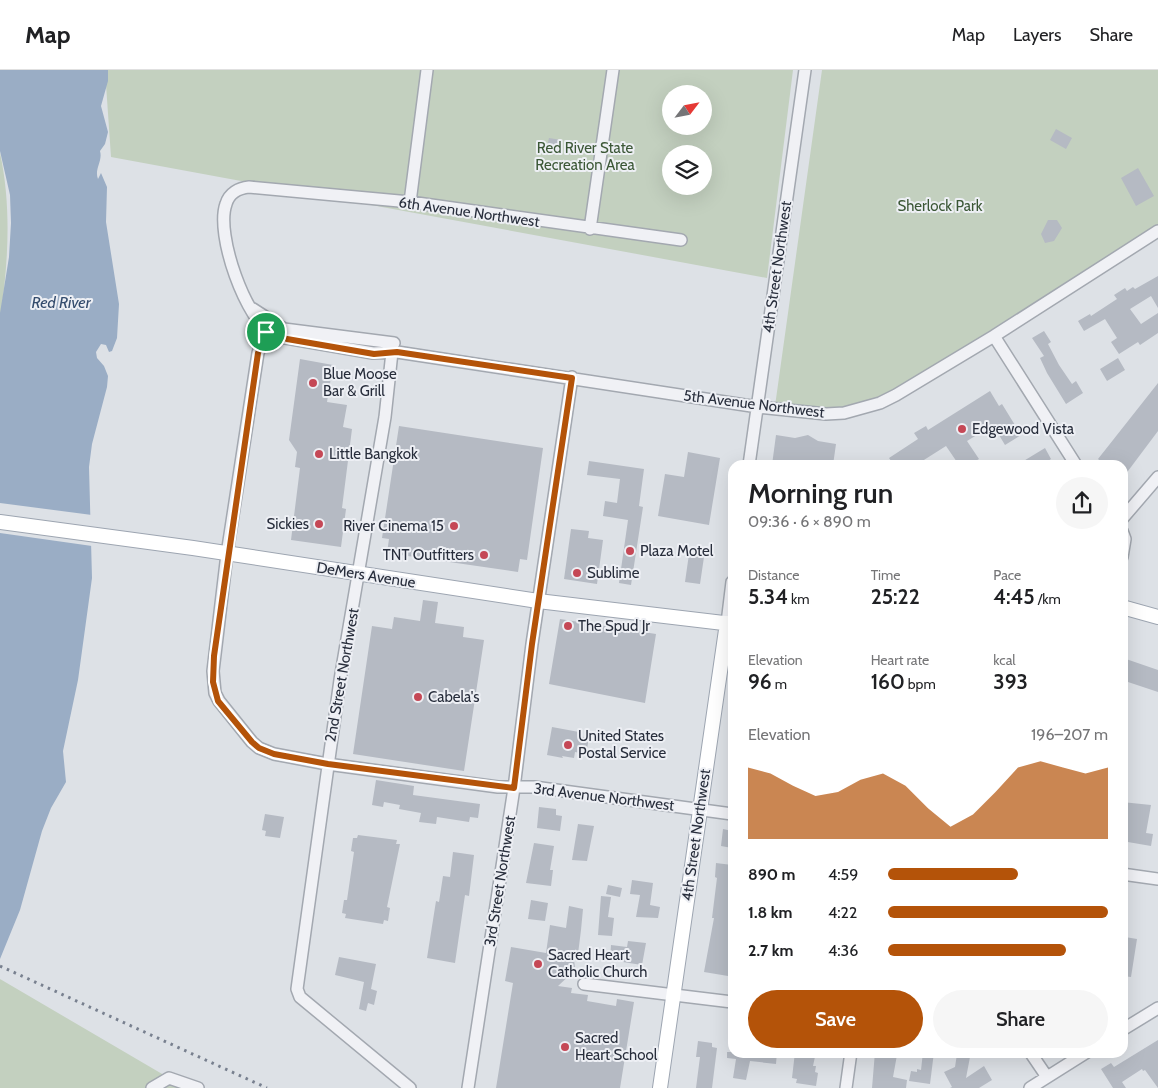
<!DOCTYPE html>
<meta charset="utf-8">
<style>
:root{--surface:#fff;--page:#f6f6f6;--text:#202124;--muted:#757577;--line:#e0e0e0;--accent:#b45309}
body{margin:0;font-family:Cabin,sans-serif;background:var(--page);color:var(--text);height:100vh;display:flex;flex-direction:column;font-size:19px;white-space:nowrap}
*{box-sizing:border-box;margin:0}
p{font-size:16px;color:var(--muted)}
.icon{flex:none;width:28px;height:28px;fill:none;stroke:currentColor;stroke-width:2;stroke-linecap:round;stroke-linejoin:round}
.map{position:relative;flex:1;overflow:hidden}
.panel{position:absolute;left:728px;top:390px;width:400px;height:598px;display:flex;flex-direction:column;background:var(--surface);border-radius:15px;box-shadow:0 5px 20px #0002}
.panel>*{flex:none}
.needle{width:32px;rotate:58deg}
.fabs{position:absolute;left:662px;top:15px;display:grid;gap:10px}
.fabs a{display:grid;place-items:center;width:50px;height:50px;border-radius:50%;background:var(--surface);box-shadow:0 5px 20px #0002;font-size:25px}
.pin{position:absolute;display:grid;place-items:center;width:42px;height:42px;color:#fff;margin:-21px;border:2px solid #fff;border-radius:50%;box-shadow:0 1px 5px #0007}
.round{display:grid;place-items:center;flex:none;width:52px;height:52px;border-radius:26px;background:var(--page)}
.headline{display:flex;align-items:center;justify-content:space-between;height:85px;padding:0 20px}
h1{font-size:28px;font-weight:600;line-height:38px}
.figures{display:grid;grid-template-columns:repeat(3,1fr);gap:8px;height:85px;padding:5px 20px}
.figures div{display:grid;align-content:center}
.figures b{font-size:21px;font-weight:600}
.figures small{font-size:14px;font-weight:400}
.figures p{font-size:14px}
.chart{height:140px;padding:10px 20px}
.chart p{display:flex;justify-content:space-between}
.chart svg{width:100%;height:90px;margin-top:5px;fill:var(--accent);opacity:.7}
.action{display:flex;gap:10px;margin-top:auto;padding:10px 20px}
.action a{flex:1;height:58px;border-radius:30px;background:var(--accent);color:#fff;font-size:20px;font-weight:600;line-height:58px;text-align:center}
.action a+a{background:var(--page);color:var(--text)}
ul{padding:0 20px;list-style:none;font-size:16px}
li{display:grid;grid-template-columns:80px 60px 1fr;align-items:center;height:38px}
li i{height:12px;border-radius:6px;background:var(--accent)}
header{display:flex;align-items:center;gap:30px;box-sizing:border-box;height:70px;padding:0 25px;background:var(--surface);border-bottom:1px solid var(--line)}
header strong{font-size:24px}
nav{display:flex;gap:28px;margin-inline-start:auto;font-size:18px}
.map>svg:first-child{display:block}
</style>
<header>
<strong>Map</strong>
<nav><a>Map</a><a>Layers</a><a>Share</a></nav>
</header>
<div class="map">
<svg width="1158" height="1018" viewBox="0 0 1158 1018">
<rect width="100%" height="100%" fill="#dde1e6"/>
<path fill="#c3d0bf" fill-rule="evenodd" d="M105 0H793L767 208 111 87ZM671 24H704V56H671ZM671 84H704V116H671Z
M822 0H1158V160L880 333 844 343 775 336Z
M0 83C12 138 8 195 0 250Z
M0 909 169 1008 191 1018H0Z"/>
<path fill="#9aadc5" d="M0 0H108V11L101 36 108 62 105 74 100 81C103 91 94 99 98 109L101 103 107 117 106 152 119 234 117 268 112 281 109 282 106 275 101 274 96 282 97 288 104 296 108 306 107 317 92 374 89 397 92 508 78 610 63 681 66 712 51 738 42 761 20 840 0 889V243L9 187 11 153 10 125 0 81Z"/>
<path fill="#dde1e6" d="M0 433 92 445V476L0 463Z"/>
<path fill="#b5bac3" d="M1056 59 1072 68 1066 79 1050 70Z
M549 68 561 70 559 84 546 81Z
M1138 98 1154 126 1136 136 1121 108Z
M1048 150H1057L1062 158 1054 171 1045 173 1041 164Z
M1158 206V238L1151 226 1130 239 1141 254 1158 243V263L1140 275 1138 272 1119 284 1111 272 1117 268 1105 249 1084 261 1078 251 1090 244 1091 246 1117 229 1114 225 1125 218 1127 221 1133 217 1135 219Z
M1044 261 1051 272 1048 274 1059 295 1072 314 1076 311 1083 323 1066 334 1047 303 1040 288 1044 286 1032 268Z
M1118 288 1125 300 1107 311 1100 299Z
M300 289 333 295 327 332 347 335 343 357 352 359 342 438 346 439 341 477 291 470 300 398 295 397 297 382 289 370Z
M1158 313V361L1122 409V395H1105L1098 389Z
M990 321 999 336 1002 334 1021 365 1005 375 993 355 967 371 979 389 969 395H959L946 376 916 395H894L889 388 918 369 914 363 926 356 928 360Z
M399 356 543 378 527 490 520 489 518 502 387 483 389 469 382 468Z
M776 365 795 368 808 365 818 371 836 374 833 395H772Z
M1045 378 1051 389 1042 395H1017Z
M688 382 720 388 709 455 658 446 665 404 684 407Z
M589 391 644 399 639 436 643 437 631 515 619 513 628 450 603 446 605 431 617 433 620 409 587 405Z
M571 459 589 461 588 468 603 470 597 514 564 509Z
M689 484 704 487 700 514 685 512Z
M423 530 438 532 435 553 464 557 463 567 484 570 464 701 353 684 372 556 392 559 394 547 420 551Z
M560 549 656 564 645 633 549 614Z
M1126 589 1158 600V622L1122 610V592Z
M552 657 579 662V666L589 668 586 684 575 682 574 688 562 686 563 688 547 685Z
M376 710 414 716 413 725 480 734 478 748 470 747 469 752 437 747 436 754 419 752 421 743 399 739 400 735 384 732 383 737 372 735Z
M1122 732 1151 735 1146 763 1153 764 1151 776 1122 771Z
M539 737 556 739V745L562 746 560 761 537 758Z
M265 744 284 747 280 768 265 766 266 761 262 760Z
M578 754 594 756 587 791 572 790Z
M723 759 732 761V778L721 776Z
M358 765 397 770 396 774H400L387 837 390 838 388 851 384 850 383 854 345 848 346 844 342 843 344 830H347L354 782 351 781 353 768H357Z
M534 773 554 776 550 800H553L551 816 526 813Z
M453 782 474 785 469 826 465 825 455 893 427 888 436 831 439 832 443 806 450 807Z
M716 793 732 795V830L728 861 732 862 728 906 704 902 714 848H712L717 808 715 807Z
M632 810 653 813 650 835 660 837 658 848 636 847 640 825 630 824Z
M608 815 622 818 620 827 606 824Z
M601 826 611 827 608 847 614 848 612 866 598 865Z
M531 830 548 833 545 851 528 849Z
M569 836 583 839 581 860 578 884 573 883 575 897 573 902 558 916 572 918 571 923 588 925 587 931 616 936 617 929 634 932 620 1018H496L513 913 505 911 511 877 546 883 550 855 566 858Z
M1125 867 1137 869 1131 907 1122 906Z
M628 871 646 873 642 895 610 890 611 875 627 877Z
M339 887 376 894 371 919 377 921 374 935 368 933 366 941 359 939 364 912 335 905Z
M1158 970V1018L1145 1000 1143 1001 1142 999 1122 1012 1126 1018H1113L1101 999 1111 993 1114 997Z
M698 971 712 973V977L717 978 712 1018H696L700 987H696Z
M727 982H777L776 994 750 991 746 1010 733 1008 736 989 727 988Z
M795 982H816L813 996H816L815 1002 818 1003 816 1016 796 1013 797 1009 792 1008Z
M875 982H892L897 985 893 1007 907 1010 906 1018H872Z
M923 982H934L930 1014 909 1011 911 1001 917 1002V999L921 1000Z
M957 984 970 987 966 1008 984 996 992 1010 979 1018H950L952 1017 944 1002 955 997Z"/>
<g fill="none" stroke-linecap="round" stroke-linejoin="round">
<defs>
<path id="minor" d="M410 132 427 0
M590 159 613 0
M681 170 410 132 249 117C239 118 229 123 226 134 215 164 246 251 274 266L373 283 397 282 758 337 826 344 844 343 880 333 896 325 994 266 1158 161
M253 239 284 259 394 273
M266 262 258 283 227 484 213 601 215 623 219 631 252 672 259 678 274 684 327 694 498 717H534L732 744
M994 266 1076 395
M392 282 385 347 340 610 297 919 300 927 410 1018
M749 395 805 0
M1122 449 1158 407
M1122 461 1125 469 1122 487
M727 553 732 512
M1122 804 1158 809
M584 914 732 932
M1122 960 1158 938
M1030 982 1047 1007
M152 1018 169 1008 198 1018
M468 1018 514 718 532 574 572 307
M846 1018 851 982
M1030 1018 1087 982"/>
<path id="major" d="M0 452 193 478 538 531 732 554
M1122 537 1158 547
M660 1018 727 553"/>
</defs>
<use href="#minor" stroke="#a3a8b0" stroke-width="14"/>
<use href="#major" stroke="#9da5b1" stroke-width="16"/>
<use href="#minor" stroke="#f0f1f5" stroke-width="11"/>
<use href="#major" stroke="#fff" stroke-width="14"/>
<path stroke="#78808f" stroke-width="3" stroke-dasharray="2.5 5" stroke-linecap="butt" d="M0 896 267 1018"/>
</g>
<g fill="none" stroke-linecap="round" stroke-linejoin="round">
<defs>
<path id="route" d="M266 262 287 269 374 284 397 282 572 308 532 574 514 718 328 694 274 684 259 678 252 672 218 631 213 612 214 586 258 283Z"/>
</defs>
<use href="#route" stroke="#fff" stroke-width="10"/>
<use href="#route" stroke="#b45309" stroke-width="6"/>
</g>
<g fill="#c54856" stroke="#edeff4" stroke-width="2">
<circle cx="313" cy="313" r="5"/>
<circle cx="962" cy="359" r="5"/>
<circle cx="319" cy="384" r="5"/>
<circle cx="319" cy="454" r="5"/>
<circle cx="454" cy="456" r="5"/>
<circle cx="630" cy="481" r="5"/>
<circle cx="484" cy="485" r="5"/>
<circle cx="577" cy="503" r="5"/>
<circle cx="568" cy="556" r="5"/>
<circle cx="418" cy="627" r="5"/>
<circle cx="568" cy="675" r="5"/>
<circle cx="538" cy="894" r="5"/>
<circle cx="565" cy="977" r="5"/>
</g>
<g text-anchor="middle" dominant-baseline="central" stroke-width="4" stroke-linejoin="round" paint-order="stroke">
<g font-size="15" fill="#3b5736" stroke="#edeff4">
<text x="585" y="78">Red River State<tspan x="585" dy="17">Recreation Area</tspan></text>
<text x="940" y="136">Sherlock Park</text>
</g>
<g font-size="15" fill="#282e3c" stroke="#edeff4">
<text transform="translate(469 142) rotate(8)">6th Avenue Northwest</text>
<text transform="translate(777 197) rotate(-82)">4th Street Northwest</text>
<text transform="translate(754 334) rotate(7)">5th Avenue Northwest</text>
<text transform="translate(366 505) rotate(9)">DeMers Avenue</text>
<text transform="translate(342 605) rotate(-80)">2nd Street Northwest</text>
<text transform="translate(604 727) rotate(7)">3rd Avenue Northwest</text>
<text transform="translate(696 765) rotate(-82)">4th Street Northwest</text>
<text transform="translate(500 811) rotate(-81)">3rd Street Northwest</text>
</g>
<g font-size="15" fill="#282e3c" stroke="#edeff4" text-anchor="start">
<text x="323" y="304">Blue Moose<tspan x="323" dy="17">Bar &amp; Grill</tspan></text>
<text x="972" y="359">Edgewood Vista</text>
<text x="329" y="384">Little Bangkok</text>
<text x="309" y="454" text-anchor="end">Sickies</text>
<text x="444" y="456" text-anchor="end">River Cinema 15</text>
<text x="640" y="481">Plaza Motel</text>
<text x="474" y="485" text-anchor="end">TNT Outfitters</text>
<text x="587" y="503">Sublime</text>
<text x="578" y="556">The Spud Jr</text>
<text x="428" y="627">Cabela's</text>
<text x="578" y="666">United States<tspan x="578" dy="17">Postal Service</tspan></text>
<text x="548" y="885">Sacred Heart<tspan x="548" dy="17">Catholic Church</tspan></text>
<text x="575" y="968">Sacred<tspan x="575" dy="17">Heart School</tspan></text>
</g>
<g font-size="16" font-style="italic" fill="#344c6d" stroke="#edeff4">
<text x="61" y="232">Red River</text>
</g>
</g>
</svg>
<div class="fabs">
<a><svg class="needle" viewBox="-14 -14 28 28"><path d="M0-13l5 13h-10z" fill="#e53935"/><path d="M0 13l5-13h-10z" fill="#757577"/></svg></a>
<a><svg class="icon" aria-label="layers" viewBox="0 0 24 24"><path d="M12 4l9 5-9 5-9-5zM3 14l9 5 9-5"/></svg></a>
</div>
<div class="pin" style="left:266px;top:262px;background:#1e9e55"><svg class="icon" aria-label="arrive" viewBox="0 0 24 24"><path d="M6 21V4h12l-3 4 3 4H6"/></svg></div>
<section class="panel">
<div class="headline"><div><h1>Morning run</h1><p>09:36 · 6 × 890 m</p></div><a class="round"><svg class="icon" aria-label="share" viewBox="0 0 24 24"><path d="M12 15V3M7 8l5-5 5 5M5 13v7h14v-7"/></svg></a></div>
<div class="figures">
<div><p>Distance</p><b>5.34<small> km</small></b></div>
<div><p>Time</p><b>25:22</b></div>
<div><p>Pace</p><b>4:45<small> /km</small></b></div>
</div>
<div class="figures">
<div><p>Elevation</p><b>96<small> m</small></b></div>
<div><p>Heart rate</p><b>160<small> bpm</small></b></div>
<div><p>kcal</p><b>393</b></div>
</div>
<div class="chart"><p><span>Elevation</span>196–207 m</p>
<svg viewBox="0 0 160 44" preserveAspectRatio="none"><path d="M0 44V9L10 12L20 18L30 23L40 21L50 15L60 12L70 18L80 29L90 38L100 32L110 21L120 9L130 6L140 9L150 12L160 9V44z"/></svg>
</div>
<ul>
<li><b>890 m</b>4:59<i style="width:59%"></i></li>
<li><b>1.8 km</b>4:22<i style="width:100%"></i></li>
<li><b>2.7 km</b>4:36<i style="width:81%"></i></li>
</ul>
<div class="action"><a>Save</a><a>Share</a></div>
</section>
</div>
